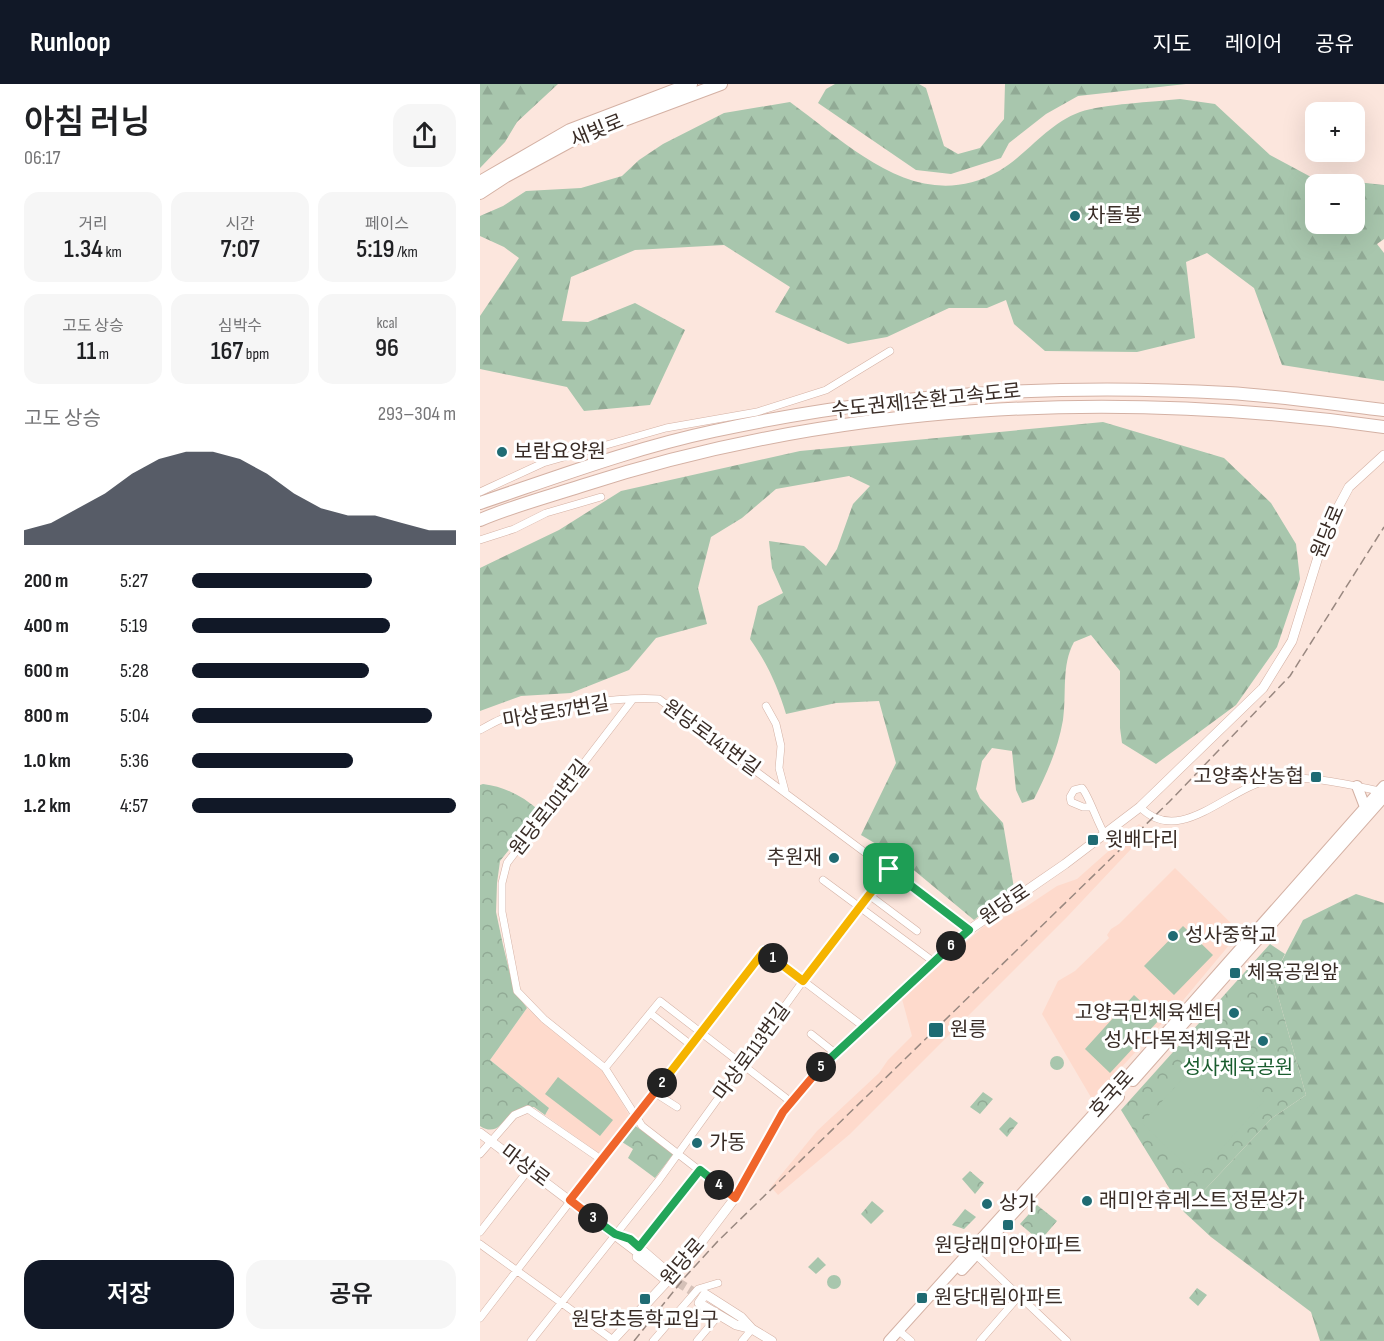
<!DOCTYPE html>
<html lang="ko">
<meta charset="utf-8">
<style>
:root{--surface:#fff;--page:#f6f6f6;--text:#202124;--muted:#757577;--accent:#111827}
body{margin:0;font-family:"Sofia Sans Condensed","Noto Sans KR",sans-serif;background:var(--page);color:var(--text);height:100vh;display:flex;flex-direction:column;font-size:22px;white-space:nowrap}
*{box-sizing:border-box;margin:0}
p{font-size:20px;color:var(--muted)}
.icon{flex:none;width:33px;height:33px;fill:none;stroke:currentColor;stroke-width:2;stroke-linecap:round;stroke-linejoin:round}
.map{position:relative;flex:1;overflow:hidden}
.panel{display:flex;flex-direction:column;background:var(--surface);width:480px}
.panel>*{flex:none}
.tools{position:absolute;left:825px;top:18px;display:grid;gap:12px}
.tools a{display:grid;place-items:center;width:60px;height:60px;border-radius:12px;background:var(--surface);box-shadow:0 6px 24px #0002;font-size:30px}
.pin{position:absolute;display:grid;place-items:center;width:51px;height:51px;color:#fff;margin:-26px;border-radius:12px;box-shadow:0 3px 9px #0006}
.km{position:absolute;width:30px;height:30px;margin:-15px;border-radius:50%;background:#222;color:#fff;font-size:16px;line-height:30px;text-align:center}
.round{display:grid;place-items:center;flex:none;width:63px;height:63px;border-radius:18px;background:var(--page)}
.overview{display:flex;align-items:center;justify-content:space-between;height:102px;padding:0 24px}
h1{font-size:33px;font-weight:600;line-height:45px}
.figures{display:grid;grid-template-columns:repeat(3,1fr);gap:9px;height:102px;padding:6px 24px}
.figures div{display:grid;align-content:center;border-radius:15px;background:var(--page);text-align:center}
.figures b{font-size:26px;font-weight:600}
.figures small{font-size:16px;font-weight:400}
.figures p{font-size:16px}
.chart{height:168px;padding:12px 24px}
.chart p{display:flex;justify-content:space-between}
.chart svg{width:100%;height:108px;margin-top:6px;fill:var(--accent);opacity:.7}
.action{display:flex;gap:12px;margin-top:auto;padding:12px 24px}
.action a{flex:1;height:69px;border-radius:18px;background:var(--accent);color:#fff;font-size:24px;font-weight:600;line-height:69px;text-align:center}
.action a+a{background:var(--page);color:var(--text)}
ul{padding:0 24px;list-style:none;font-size:20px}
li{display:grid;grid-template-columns:96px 72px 1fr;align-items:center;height:45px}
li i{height:15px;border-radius:8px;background:var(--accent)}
header{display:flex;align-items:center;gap:36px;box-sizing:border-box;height:84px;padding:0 30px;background:var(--accent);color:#fff}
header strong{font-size:28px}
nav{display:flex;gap:33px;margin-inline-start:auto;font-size:21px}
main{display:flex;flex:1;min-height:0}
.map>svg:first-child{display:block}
</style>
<header>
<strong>Runloop</strong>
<nav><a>지도</a><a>레이어</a><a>공유</a></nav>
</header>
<main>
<section class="panel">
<div class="overview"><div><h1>아침 러닝</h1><p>06:17</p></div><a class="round"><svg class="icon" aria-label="share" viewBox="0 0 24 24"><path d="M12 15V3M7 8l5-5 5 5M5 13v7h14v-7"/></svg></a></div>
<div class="figures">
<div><p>거리</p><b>1.34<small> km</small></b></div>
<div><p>시간</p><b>7:07</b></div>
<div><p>페이스</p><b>5:19<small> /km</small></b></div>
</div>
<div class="figures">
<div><p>고도 상승</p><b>11<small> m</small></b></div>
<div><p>심박수</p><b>167<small> bpm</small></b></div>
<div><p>kcal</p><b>96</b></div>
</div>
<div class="chart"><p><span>고도 상승</span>293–304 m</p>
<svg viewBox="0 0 160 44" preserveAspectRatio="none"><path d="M0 44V38L10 35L20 29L30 23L40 15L50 9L60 6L70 6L80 9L90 15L100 23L110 29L120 32L130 32L140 35L150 38L160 38V44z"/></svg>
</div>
<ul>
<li><b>200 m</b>5:27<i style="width:68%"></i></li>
<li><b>400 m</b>5:19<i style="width:75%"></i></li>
<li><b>600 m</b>5:28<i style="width:67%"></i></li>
<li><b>800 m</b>5:04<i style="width:91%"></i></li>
<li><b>1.0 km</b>5:36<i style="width:61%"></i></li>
<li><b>1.2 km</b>4:57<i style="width:100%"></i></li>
</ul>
<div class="action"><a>저장</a><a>공유</a></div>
</section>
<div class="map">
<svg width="904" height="1257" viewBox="0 0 904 1257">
<defs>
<pattern id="forest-firs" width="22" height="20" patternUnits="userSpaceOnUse" patternTransform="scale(1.5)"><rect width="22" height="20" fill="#a8c6ad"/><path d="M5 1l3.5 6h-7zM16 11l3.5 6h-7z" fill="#91aa95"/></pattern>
<pattern id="park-crowns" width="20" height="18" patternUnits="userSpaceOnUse" patternTransform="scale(1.5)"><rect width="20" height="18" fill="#a8c6ad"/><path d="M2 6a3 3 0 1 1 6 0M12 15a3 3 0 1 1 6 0" fill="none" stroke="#91aa95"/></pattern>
</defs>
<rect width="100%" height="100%" fill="#fce6dd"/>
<path fill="#fedacc" d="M659 740 668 747 587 833 370 1050 298 1111 291 1103 337 1047 399 989 408 976 432 952 422 915 503 843 544 824 577 802 597 795Z
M695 784 760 848 700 920 612 1015 562 930 578 897 595 887 629 854 627 851 631 845 639 840Z
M47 924 124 988 149 1031 121 1071 65 1031 69 1024 10 976Z"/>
<path fill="url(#forest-firs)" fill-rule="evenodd" d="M0 0H78L37 38 25 58 0 84Z
M355 0H439L446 4 464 62 478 70 500 64 524 35 525 0H739H706L598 12 566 30 529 59 521 74 471 90 436 86 338 19 346 5Z
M700 15 735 20 790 71 831 93 904 101V155L897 160 904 169V297L802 281 774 204 727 169 706 178 715 254 657 268 565 267 534 240 526 216 507 224H469L407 253 368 260 295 228 310 203 244 161 155 166 91 193 82 237 108 238 155 219 205 246 170 321 104 327 87 303 0 285V232L39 174 24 163 0 152V132L23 122 46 107 101 104 142 92 159 76 183 60 244 29 310 18C372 63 438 132 519 87 548 70 567 40 600 28 624 20 673 18 700 15ZM836 100H874V140H836Z
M623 338 744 374 791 419 816 460 820 495 797 563 756 621 676 680 642 659 640 644V587L611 551 594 558C581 582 587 609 583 636 578 665 567 689 554 715L542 719 536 706 532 667 512 664 502 677 496 705 500 714 523 739 534 804 494 836 418 773 381 751 416 679 399 617 356 619 306 630C298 603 287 579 270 555L278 522 303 509 292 484 289 457 324 462 346 482 357 465 373 420 390 402 369 392 296 405 262 434 231 453 218 504 227 540 176 554 149 586 91 609 41 612 0 627V484L79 446 141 407 320 367Z
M876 810 904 819V1257H840L831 1228 731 1153 704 1128 792 1034 826 1011 793 894 823 836Z"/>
<path fill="url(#park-crowns)" d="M3 700C26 703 42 712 60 727L20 777 17 799 16 828 23 861 34 906 47 924 10 976 69 1024 65 1031 54 1023C48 1023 41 1023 35 1027 23 1036 17 1053 0 1042V701Z
M790 860 805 870 793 894 826 1011 792 1034 704 1128 641 1026Z
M503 1008 513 1015 500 1030 490 1023Z
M530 1033 538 1039 527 1053 519 1045Z
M154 1041 194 1069 175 1094 148 1074 153 1065 142 1058Z
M490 1087 504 1099 495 1110 482 1095Z
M392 1117 404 1127 391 1140 381 1130Z
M557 1121 577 1137 560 1157 540 1140Z
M485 1125 496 1133 484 1145 472 1141Z
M338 1173 346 1181 336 1190 328 1183Z
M347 1198a7 7 0 1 1 14 0a7 7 0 1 1-14 0Z
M717 1204 727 1211 718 1222 709 1214Z"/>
<path fill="#a8c6ad" d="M703 842 733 871 694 911 664 882Z
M654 911 680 935 630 989 605 965Z
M727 951 735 959 729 966 784 1017 717 1092 662 1039 720 976 712 967Z
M570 979a7 7 0 1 1 14 0a7 7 0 1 1-14 0Z
M78 993 133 1036 120 1052 65 1010Z"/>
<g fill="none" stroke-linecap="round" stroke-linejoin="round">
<path stroke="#d5c1b8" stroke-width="9" stroke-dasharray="9 4.5" stroke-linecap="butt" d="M186 1191 220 1212"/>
<defs>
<path id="street" d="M0 408 63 379 186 344 277 328 346 306 410 267
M0 456 34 445 66 429 121 413
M153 615 27 779 22 799V828L37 907 64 935 125 984 162 1042 255 1114
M286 622 296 640 301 662 299 684 305 707
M0 646C8 642 17 636 25 634 65 624 139 612 179 615L489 846
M610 723H603L591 718 590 713 594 706 602 704C609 712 617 738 625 751
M660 723C700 764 748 703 790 696 827 690 864 700 900 707
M343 796 454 878
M389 811 437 847
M170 929 211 961
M331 950 355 969
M125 984 180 917 311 1018
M175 1009 197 1023
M0 1070 34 1031 48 1025 122 1076
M0 1148 50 1084
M0 1160 133 1256
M159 1163 220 1086
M496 1171 587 1257
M0 1234 284 867 384 943
M418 1246 431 1257
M51 1257 179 1096 323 897 409 785
M173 1257 218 1205 238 1199
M217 1257 239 1231
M262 1257 272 1245
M500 1257 539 1212"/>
<path id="secondary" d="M0 1049 165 1174
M162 1166 192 1192
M157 1173 187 1197
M225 1210 261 1233 272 1245 256 1241 219 1219Z
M267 1242 292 1257
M132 1257 214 1168 255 1114 303 1027 355 969 489 846 585 780 660 723 783 604 812 557 847 444 869 403 904 371"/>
<path id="primary" d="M877 702 885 723
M653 997 904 713
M482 1186 639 1013
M409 1257 637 1004 904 702"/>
<path id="highway" d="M0 98 90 46 211 0
M0 109 26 92 96 54 241 0
M0 419C77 393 154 364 234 347 402 310 576 299 748 309 800 312 852 320 904 326
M0 436C33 422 67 413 101 402 360 318 635 305 904 343"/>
</defs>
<use href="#street" stroke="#d4b1a4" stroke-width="8"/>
<use href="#secondary" stroke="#d4b1a4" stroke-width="10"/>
<use href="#primary" stroke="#d4b1a4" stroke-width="12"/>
<use href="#highway" stroke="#d4b1a4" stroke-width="14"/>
<use href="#street" stroke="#fff" stroke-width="7"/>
<use href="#secondary" stroke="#fff" stroke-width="9"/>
<use href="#primary" stroke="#fff" stroke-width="10"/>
<use href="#highway" stroke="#fff" stroke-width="12"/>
<path stroke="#998880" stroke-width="1.5" stroke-dasharray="9 4.5" stroke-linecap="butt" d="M154 1257 205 1193 238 1157 689 718 810 592 904 443"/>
</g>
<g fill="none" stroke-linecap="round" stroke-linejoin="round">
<defs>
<path id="split-1" d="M293 874 323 897 409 785"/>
<path id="split-2" d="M182 999 284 867 293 874"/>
<path id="split-3" d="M113 1134 90 1116 182 999"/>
<path id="split-4" d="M113 1134 135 1150 150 1155 159 1163 220 1086 239 1101"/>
<path id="split-5" d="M239 1101 255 1114 303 1028 341 983"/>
<path id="split-6" d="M341 983 471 862"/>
<path id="split-7" d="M409 785 489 846 471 862"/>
</defs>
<use href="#split-1" stroke="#fff" stroke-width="12"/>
<use href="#split-2" stroke="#fff" stroke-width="12"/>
<use href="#split-3" stroke="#fff" stroke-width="12"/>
<use href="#split-4" stroke="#fff" stroke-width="12"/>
<use href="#split-5" stroke="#fff" stroke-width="12"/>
<use href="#split-6" stroke="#fff" stroke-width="12"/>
<use href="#split-7" stroke="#fff" stroke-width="12"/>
<use href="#split-1" stroke="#f5b400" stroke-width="8"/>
<use href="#split-2" stroke="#f5b400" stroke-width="8"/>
<use href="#split-3" stroke="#f0652b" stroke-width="8"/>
<use href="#split-4" stroke="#22a559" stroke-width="8"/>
<use href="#split-5" stroke="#f0652b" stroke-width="8"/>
<use href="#split-6" stroke="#22a559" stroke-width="8"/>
<use href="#split-7" stroke="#22a559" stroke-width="8"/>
</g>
<g fill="#1f6b73" stroke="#fff" stroke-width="2">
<circle cx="595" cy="132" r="6"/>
<circle cx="22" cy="368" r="6"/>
<rect x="830" y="687" width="12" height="12" rx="3"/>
<rect x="607" y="750" width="12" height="12" rx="3"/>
<circle cx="354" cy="774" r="6"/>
<circle cx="693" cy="852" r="6"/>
<rect x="749" y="883" width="12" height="12" rx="3"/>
<circle cx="754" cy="929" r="6"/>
<rect x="448" y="938" width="16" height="16" rx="3"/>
<circle cx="783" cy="957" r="6"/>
<circle cx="217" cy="1059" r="6"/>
<circle cx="607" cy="1117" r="6"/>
<circle cx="507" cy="1120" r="6"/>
<rect x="522" y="1135" width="12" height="12" rx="3"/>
<rect x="436" y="1208" width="12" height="12" rx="3"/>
<rect x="159" y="1209" width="12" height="12" rx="3"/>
</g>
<g text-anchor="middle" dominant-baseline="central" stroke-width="6" stroke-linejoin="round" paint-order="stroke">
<g font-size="20" fill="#392c26" stroke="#fff">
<text transform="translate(117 47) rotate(-22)">새빛로</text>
<text transform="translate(446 317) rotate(-6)">수도권제1순환고속도로</text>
<text transform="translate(848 448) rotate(-67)">원당로</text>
<text transform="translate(76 628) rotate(-10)">마상로57번길</text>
<text transform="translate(231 654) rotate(36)">원당로141번길</text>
<text transform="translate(70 724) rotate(-52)">원당로101번길</text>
<text transform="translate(525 821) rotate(-34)">원당로</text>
<text transform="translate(272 968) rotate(-54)">마상로113번길</text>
<text transform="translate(632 1010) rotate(-48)">호국로</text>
<text transform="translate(45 1082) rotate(37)">마상로</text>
<text transform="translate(203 1178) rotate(-49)">원당로</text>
</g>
<g font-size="20" fill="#392c26" stroke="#fff" text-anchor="start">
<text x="607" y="132">차돌봉</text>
<text x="34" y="368">보람요양원</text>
<text x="824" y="693" text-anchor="end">고양축산농협</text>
<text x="625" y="756">윗배다리</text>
<text x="342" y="774" text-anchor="end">추원재</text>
<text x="705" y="852">성사중학교</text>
<text x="767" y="889">체육공원앞</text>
<text x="742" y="929" text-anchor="end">고양국민체육센터</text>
<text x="470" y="946">원릉</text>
<text x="771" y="957" text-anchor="end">성사다목적체육관</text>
<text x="229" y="1059">가동</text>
<text x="619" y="1117">래미안휴레스트 정문상가</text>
<text x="519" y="1120">상가</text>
<text x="528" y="1162" text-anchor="middle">원당래미안아파트</text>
<text x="454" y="1214">원당대림아파트</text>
<text x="165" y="1236" text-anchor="middle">원당초등학교입구</text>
</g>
<g font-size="20" fill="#1a5d2f" stroke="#fff">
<text x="758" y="984">성사체육공원</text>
</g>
</g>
</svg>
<div class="tools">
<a>+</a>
<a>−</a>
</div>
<div class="pin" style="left:409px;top:785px;background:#1e9e55"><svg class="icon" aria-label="arrive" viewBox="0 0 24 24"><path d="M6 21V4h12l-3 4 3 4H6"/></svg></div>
<b class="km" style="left:293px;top:874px">1</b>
<b class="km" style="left:182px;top:999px">2</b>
<b class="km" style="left:113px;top:1134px">3</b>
<b class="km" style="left:239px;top:1101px">4</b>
<b class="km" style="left:341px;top:983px">5</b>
<b class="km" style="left:471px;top:862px">6</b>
</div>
</main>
